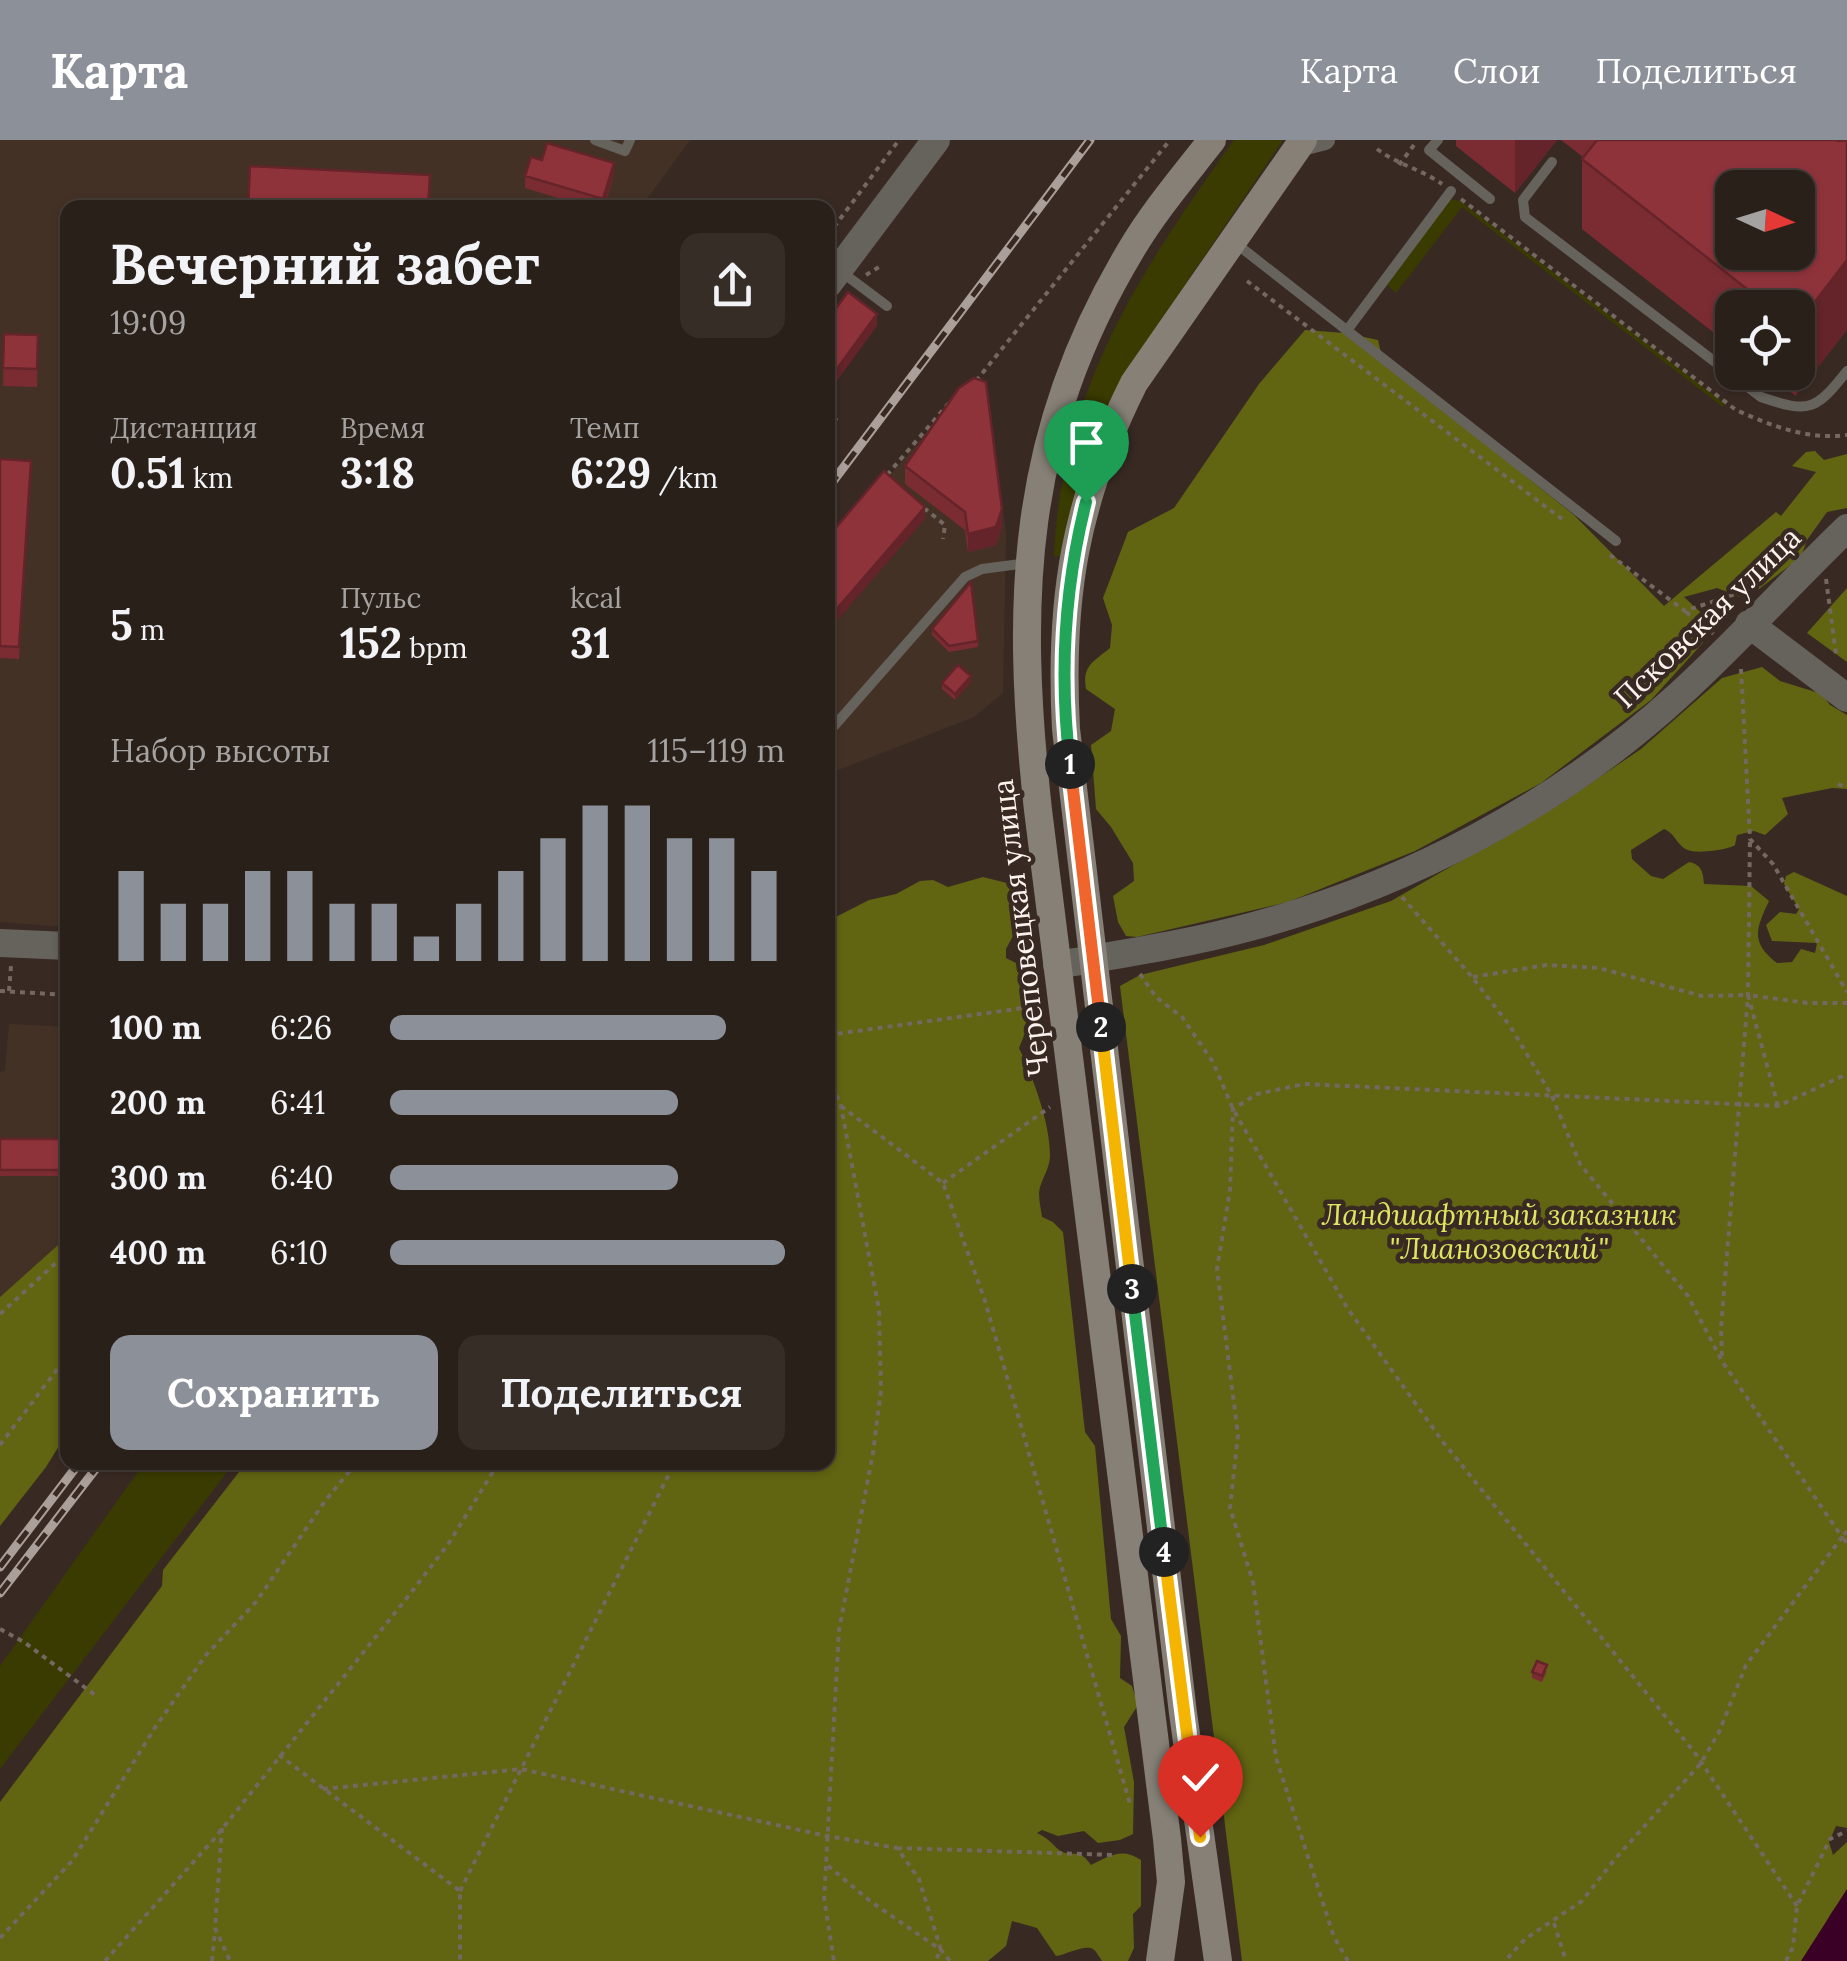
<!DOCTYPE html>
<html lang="ru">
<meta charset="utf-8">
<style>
:root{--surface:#2a201a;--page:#362d27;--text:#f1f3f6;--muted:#a5a3a2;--line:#463e39;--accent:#8c9099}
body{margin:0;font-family:Lora,serif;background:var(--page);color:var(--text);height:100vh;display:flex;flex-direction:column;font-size:38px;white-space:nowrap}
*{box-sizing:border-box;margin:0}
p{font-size:32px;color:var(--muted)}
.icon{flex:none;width:55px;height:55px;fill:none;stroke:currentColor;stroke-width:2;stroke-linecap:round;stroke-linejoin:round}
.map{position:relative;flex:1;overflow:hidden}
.side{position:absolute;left:60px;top:60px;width:775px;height:1270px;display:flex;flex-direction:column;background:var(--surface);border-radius:20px;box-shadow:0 2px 8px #0004,0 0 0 2px var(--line)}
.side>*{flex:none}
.needle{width:65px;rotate:94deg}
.buttons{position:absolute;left:1715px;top:30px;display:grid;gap:20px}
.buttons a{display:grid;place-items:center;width:100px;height:100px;border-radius:20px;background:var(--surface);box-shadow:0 2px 8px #0004,0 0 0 2px var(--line);font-size:50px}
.pin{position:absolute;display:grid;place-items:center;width:85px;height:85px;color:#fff;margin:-102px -42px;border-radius:50% 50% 50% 0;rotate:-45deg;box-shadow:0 0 10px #0007}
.pin .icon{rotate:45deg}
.km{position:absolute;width:50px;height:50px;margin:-25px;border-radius:50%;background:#222;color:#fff;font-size:28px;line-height:50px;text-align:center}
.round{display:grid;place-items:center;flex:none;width:105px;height:105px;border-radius:20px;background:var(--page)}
.headline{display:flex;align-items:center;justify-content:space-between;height:170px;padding:0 50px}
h1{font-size:55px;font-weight:700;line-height:75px}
.metrics{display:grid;grid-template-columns:repeat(3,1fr);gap:15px;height:170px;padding:10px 50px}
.metrics div{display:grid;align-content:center}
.metrics b{font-size:42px;font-weight:700}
.metrics small{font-size:28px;font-weight:400}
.metrics p{font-size:28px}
.chart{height:280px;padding:20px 50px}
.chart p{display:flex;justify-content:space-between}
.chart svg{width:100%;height:180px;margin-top:10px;stroke:var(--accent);stroke-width:6}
.cta{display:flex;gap:20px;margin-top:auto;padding:20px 50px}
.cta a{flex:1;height:115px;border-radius:20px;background:var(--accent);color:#fff;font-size:40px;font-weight:700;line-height:115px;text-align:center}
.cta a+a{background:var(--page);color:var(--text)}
ul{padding:0 50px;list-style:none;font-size:32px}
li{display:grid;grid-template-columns:160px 120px 1fr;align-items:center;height:75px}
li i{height:25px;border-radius:12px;background:var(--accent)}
header{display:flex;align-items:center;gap:60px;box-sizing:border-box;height:140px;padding:0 50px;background:var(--accent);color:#fff}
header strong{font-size:48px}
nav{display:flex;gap:55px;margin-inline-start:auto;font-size:35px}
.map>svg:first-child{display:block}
</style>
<header>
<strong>Карта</strong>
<nav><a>Карта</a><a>Слои</a><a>Поделиться</a></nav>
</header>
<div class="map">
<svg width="1847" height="1821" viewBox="0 0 1847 1821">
<rect width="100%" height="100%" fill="#382a23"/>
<path fill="#443126" d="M0 0H690L641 67 68 68 67 787 0 782Z
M986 257 1006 391 1003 553 974 577 828 634V407L954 261Z
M9 884 67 887V1097L0 1157V932L5 931Z"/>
<path fill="#393b00" d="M1234 0H1283L1123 236 1072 369 1060 416H1054C1061 250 1141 130 1234 0Z
M1450 59 1460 61 1724 263 1723 267 1462 67 1396 153 1387 145Z
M144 1323H234L0 1629V1526Z"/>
<path fill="#616411" d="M1305 190 1345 193 1378 200 1383 222 1574 375 1664 466 1776 372 1781 376 1816 332 1792 326 1806 312 1815 311 1824 320 1847 314V368L1827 372 1807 400 1801 417 1759 449 1740 457 1717 448 1684 457 1711 482V491L1701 505 1651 560 1541 643 1415 711 1288 762 1137 797 1126 796 1118 782 1113 756 1134 741 1133 723 1111 687 1096 669 1091 605 1111 591 1115 569 1086 549C1082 526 1093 522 1110 508L1112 485 1103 458 1128 392 1174 368 1259 244Z
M1847 448V522L1807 493Z
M1762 527 1780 541 1822 554 1830 565 1847 575V649L1832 648 1782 658 1788 674 1765 695 1754 691 1737 695 1735 705C1728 710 1696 714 1688 710 1677 706 1676 694 1664 689L1631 710 1632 719 1651 736 1663 739 1689 722C1702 725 1703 732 1704 744L1751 746 1769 761C1756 789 1750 802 1777 823L1792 822 1801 809 1815 813 1817 803 1772 801 1766 785 1780 772 1796 774 1799 769 1784 744 1786 736 1794 732 1847 756V1688L1836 1686 1829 1702 1833 1715 1847 1702V1754C1821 1782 1822 1786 1837 1821H1242L1120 846 1140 835 1264 805 1391 761 1560 664 1641 609 1722 538Z
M983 737 1007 743 1019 756V785L1006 809V818L1024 827 1031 878 1019 908C1033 937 1050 983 1050 1015 1050 1030 1040 1040 1039 1053 1039 1061 1041 1070 1042 1077L1053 1082 1063 1092 1085 1292 1095 1306 1111 1479 1121 1496 1120 1538 1132 1546 1138 1565 1124 1587 1134 1642 1133 1694 1120 1700 1098 1703 1084 1691 1058 1696 1042 1690 1037 1693C1048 1698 1051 1703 1059 1710 1073 1719 1078 1706 1091 1725 1110 1716 1121 1707 1141 1720V1766L1133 1774 1134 1808 1128 1821H1102C1099 1817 1097 1812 1093 1809 1085 1804 1065 1815 1056 1816L1037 1788 1012 1781 1006 1806 988 1821H0V1662L162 1446 163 1430 246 1323 828 1322V781L869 760 896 754 920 741 933 740 948 747Z
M67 1097V1293L46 1327 0 1386V1157Z"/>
<path fill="#3a0026" d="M1847 1749V1821H1801Z"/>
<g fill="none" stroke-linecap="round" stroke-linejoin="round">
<path stroke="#746861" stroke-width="4" stroke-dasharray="5 5" stroke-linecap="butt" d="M1377 9C1398 25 1421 29 1442 44
M1399 25 1417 1
M1461 59 1736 270C1772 286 1807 300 1847 295
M828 95 899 0
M866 135 879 127
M1247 141 1562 379
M976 241 1170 0
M828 290 838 276
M887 335 949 263
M924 368 945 385 943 399
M1610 415 1685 471 1753 448
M1826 439 1836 514
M1686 472 1714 494
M1741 529 1750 699 1773 724 1847 852
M1838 644 1847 648
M1402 757 1472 837 1510 886 1552 956 1580 1024 1688 1156 1722 1221 1842 1397 1746 1525 1719 1592 1701 1623 1615 1719 1582 1761 1525 1799 1505 1821
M1140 834 1156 857 1182 877 1213 922 1233 969 1348 1169 1443 1302 1695 1613 1797 1766
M1473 837 1547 825 1599 828 1702 856 1748 855
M0 851 68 855
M9 851 11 826
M828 895 1038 866
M828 937 841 966 879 1170 881 1250 873 1313 839 1490 826 1724 870 1761 941 1810 950 1821
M841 966 943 1043 985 1161 1130 1664
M1778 966 1748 855 1808 863H1847
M943 1043 1050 967
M0 1174 68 1112
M1722 1216 1721 1188 1748 855 1750 699
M0 1305 68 1215
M1847 1391 1842 1397 1847 1403
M0 1489 24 1502 95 1555
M279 1615 460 1751V1821
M323 1649 521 1629 827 1696 897 1708 919 1739 941 1810 935 1821
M222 1688 215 1788 230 1821
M897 1708 1114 1715
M826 1726 824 1758 834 1821
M460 1751 675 1322
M1554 1783 1566 1821
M0 1798 72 1721 156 1586 206 1515 256 1462 325 1361 357 1322
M105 1821 214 1699 410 1454 449 1403 499 1322
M212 1821 215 1791
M1348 1821 1334 1797 1276 1618 1253 1442 1230 1368 1238 1295 1217 1129 1230 1050 1233 969 1257 954 1304 944 1778 966 1847 934
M1786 1821 1793 1807 1797 1766 1830 1699 1847 1691"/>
<path stroke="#66625c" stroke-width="10" d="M595 0 625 11 630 0
M1438 0 1429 10 1490 59
M1552 22 1523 60 1525 77 1761 257C1810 274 1816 270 1847 231
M1234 102 1616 401
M839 130 887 166
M1348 189 1451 51
M828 593 965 437 982 429 1028 423"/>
<path stroke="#66625c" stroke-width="20" d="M1298 7 1325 0"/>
<path stroke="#66625c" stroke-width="28" d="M828 144 936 0
M1749 484 1847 558
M0 803 68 806
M1057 825C1121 814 1188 804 1250 787 1408 745 1560 664 1680 554 1738 501 1791 442 1847 388"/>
<path stroke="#868076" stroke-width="28" d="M1160 1821 1171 1742 1167 1699 1038 670C1015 461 1020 295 1131 110 1154 71 1184 36 1212 0
M1218 1821 1183 1573 1066 589C1059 458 1075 361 1134 243L1303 0"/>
<defs>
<path id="rail" d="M828 348 1090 0
M0 1427 80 1322
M0 1453 101 1322"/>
</defs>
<use href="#rail" stroke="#aa9f99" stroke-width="9"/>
<use href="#rail" stroke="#382a23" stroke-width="5" stroke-dasharray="15" stroke-linecap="butt"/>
</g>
<path fill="#7b2c33" d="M1456 0H1557L1515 53 1456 6Z
M1561 0H1837L1796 256 1765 232H1798V168H1732V207L1582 89V19L1583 17Z
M542 20 614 35 604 68H591L525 48V36Z
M4 194 38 195 37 247 3 246Z
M0 319 31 332 19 519 0 518Z
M905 326 1002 387 996 405 968 412 965 390 905 344Z
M932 489 978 501V507L949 512 932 495Z
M971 542 955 560 942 549V543Z
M0 999H68V1036H0Z
M1547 1531 1542 1542 1532 1538V1532Z"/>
<path fill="#642429" d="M1515 0H1557L1515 53Z
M614 23V35L603 68V59Z
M1847 120V190L1796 256V232H1798V184Z
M877 174V186L828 253V241Z
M925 367V379L828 491V479Z
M1002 369V387L996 405 968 412V394Z
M971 536V542L955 560V554Z"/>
<path fill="#8f333b" stroke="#642429" stroke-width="2.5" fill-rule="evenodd" d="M1597 0H1837L1838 1 1847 0V120L1798 184V168H1771L1582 19ZM1732 48H1798V112H1732Z
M547 3 614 23 603 59 525 36 531 17 542 20Z
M250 26 430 35 428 68H248Z
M848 152 877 174 828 241V179Z
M4 194 38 195 37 229 3 228Z
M974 238 986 242 1002 369 996 387 968 394 965 372 905 326 959 248Z
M64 266H68V313L62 312Z
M0 319 31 321 19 507 0 506Z
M884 331 925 367 828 479V397Z
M971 442 978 501 949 506 932 489Z
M958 525 971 536 955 554 942 543Z
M0 999H68V1030H0Z
M1537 1521 1547 1525 1542 1536 1532 1532Z"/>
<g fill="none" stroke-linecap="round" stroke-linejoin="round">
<defs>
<path id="split-1" d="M1070 624C1059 534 1064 449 1086 362"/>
<path id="split-2" d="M1070 624 1101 887"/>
<path id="split-3" d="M1101 887 1132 1149"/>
<path id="split-4" d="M1132 1149 1164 1412"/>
<path id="split-5" d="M1164 1412 1200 1697"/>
</defs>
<use href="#split-1" stroke="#fff" stroke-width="20"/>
<use href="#split-2" stroke="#fff" stroke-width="20"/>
<use href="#split-3" stroke="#fff" stroke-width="20"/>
<use href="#split-4" stroke="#fff" stroke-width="20"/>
<use href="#split-5" stroke="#fff" stroke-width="20"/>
<use href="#split-1" stroke="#22a559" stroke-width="12"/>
<use href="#split-2" stroke="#f0652b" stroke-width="12"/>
<use href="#split-3" stroke="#f5b400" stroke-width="12"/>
<use href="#split-4" stroke="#22a559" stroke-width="12"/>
<use href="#split-5" stroke="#f5b400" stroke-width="12"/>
</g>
<g text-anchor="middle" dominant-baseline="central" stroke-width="9" stroke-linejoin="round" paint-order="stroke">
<g font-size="30" fill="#fcf3ee" stroke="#382a23">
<text transform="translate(1707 477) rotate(-44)">Псковская улица</text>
<text transform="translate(1020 788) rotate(-97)">Череповецкая улица</text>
</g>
<g font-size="30" font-style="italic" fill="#dfe560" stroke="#382a23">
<text x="1499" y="1074">Ландшафтный заказник<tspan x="1499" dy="34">"Лианозовский"</tspan></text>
</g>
</g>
</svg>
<div class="buttons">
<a><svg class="needle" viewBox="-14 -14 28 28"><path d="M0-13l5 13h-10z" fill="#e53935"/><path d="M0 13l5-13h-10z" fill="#a5a3a2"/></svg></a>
<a><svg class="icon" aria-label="locate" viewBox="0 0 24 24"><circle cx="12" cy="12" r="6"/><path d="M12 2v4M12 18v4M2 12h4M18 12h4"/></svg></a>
</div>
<div class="pin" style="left:1086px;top:362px;background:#1e9e55"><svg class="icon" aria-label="arrive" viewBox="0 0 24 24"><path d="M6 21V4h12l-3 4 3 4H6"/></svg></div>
<div class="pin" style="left:1200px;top:1697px;background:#d93025"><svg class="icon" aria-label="check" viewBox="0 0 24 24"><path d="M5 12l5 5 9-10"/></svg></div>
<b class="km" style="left:1070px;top:624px">1</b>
<b class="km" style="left:1101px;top:887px">2</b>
<b class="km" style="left:1132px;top:1149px">3</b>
<b class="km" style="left:1164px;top:1412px">4</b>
<section class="side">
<div class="headline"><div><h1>Вечерний забег</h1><p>19:09</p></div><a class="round"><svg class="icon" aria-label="share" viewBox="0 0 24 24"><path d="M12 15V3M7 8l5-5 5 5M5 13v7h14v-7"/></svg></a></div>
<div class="metrics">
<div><p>Дистанция</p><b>0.51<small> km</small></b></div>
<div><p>Время</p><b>3:18</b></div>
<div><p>Темп</p><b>6:29<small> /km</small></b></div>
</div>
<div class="metrics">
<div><b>5<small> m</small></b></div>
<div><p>Пульс</p><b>152<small> bpm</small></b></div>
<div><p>kcal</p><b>31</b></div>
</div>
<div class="chart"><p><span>Набор высоты</span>115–119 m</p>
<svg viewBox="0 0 160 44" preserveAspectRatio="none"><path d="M5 44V22M15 44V30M25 44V30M35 44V22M45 44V22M55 44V30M65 44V30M75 44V38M85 44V30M95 44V22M105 44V14M115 44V6M125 44V6M135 44V14M145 44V14M155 44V22"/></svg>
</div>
<ul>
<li><b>100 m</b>6:26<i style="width:85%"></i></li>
<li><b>200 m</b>6:41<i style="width:73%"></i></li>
<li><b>300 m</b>6:40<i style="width:73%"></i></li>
<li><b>400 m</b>6:10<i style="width:100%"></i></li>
</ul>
<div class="cta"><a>Сохранить</a><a>Поделиться</a></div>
</section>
</div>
